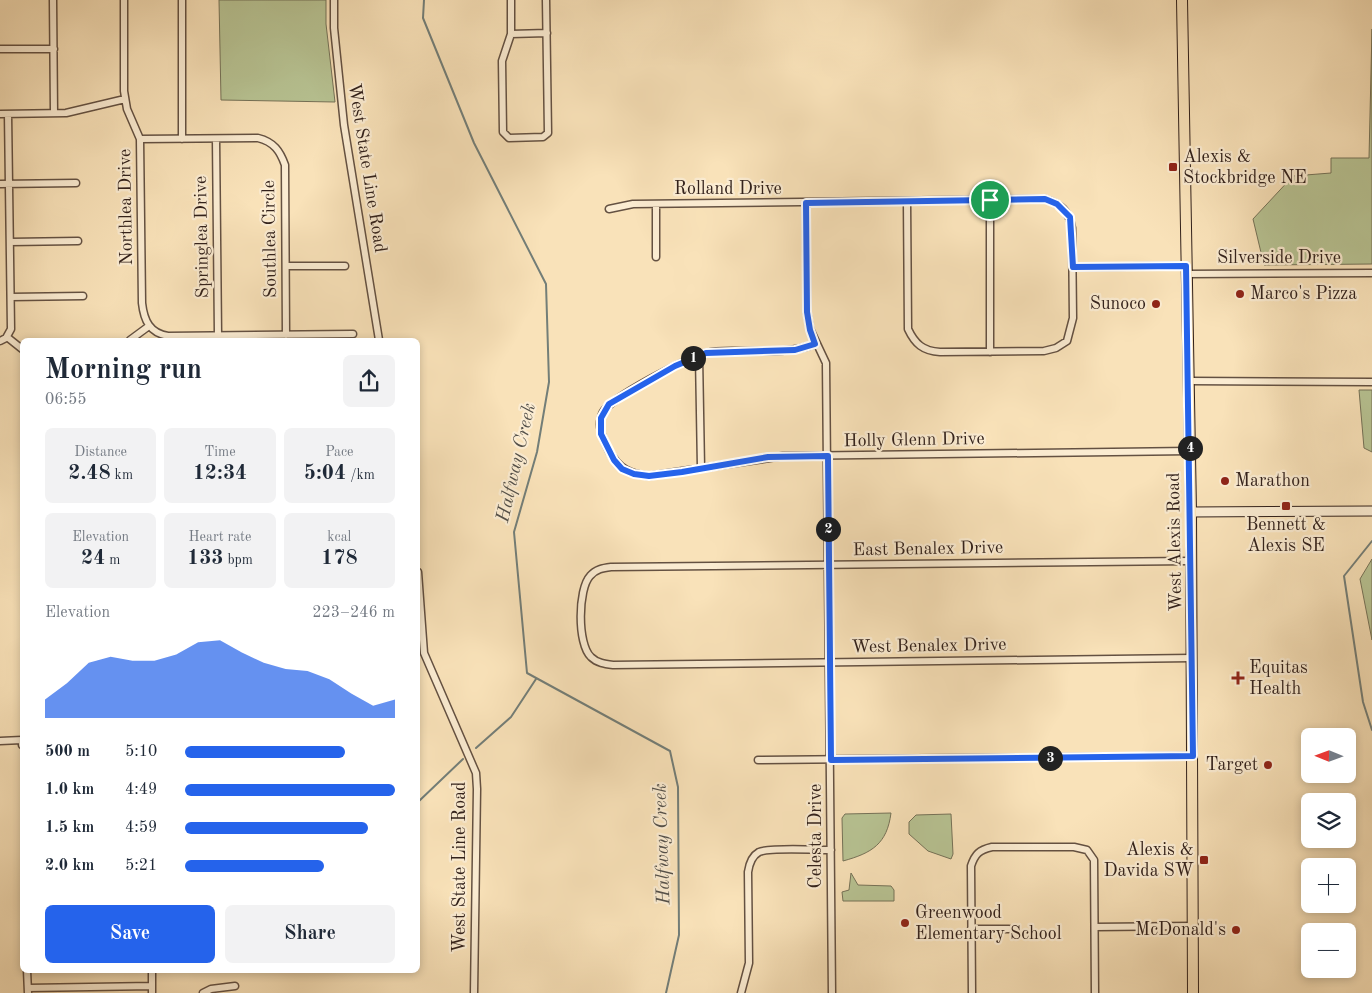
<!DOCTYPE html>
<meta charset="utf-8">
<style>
:root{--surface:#fff;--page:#f2f2f3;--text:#1f2937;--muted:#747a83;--accent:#2563eb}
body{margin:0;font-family:"Old Standard TT",serif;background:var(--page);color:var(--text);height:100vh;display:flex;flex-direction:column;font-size:19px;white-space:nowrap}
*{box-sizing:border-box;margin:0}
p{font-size:16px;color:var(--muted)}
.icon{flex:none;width:28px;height:28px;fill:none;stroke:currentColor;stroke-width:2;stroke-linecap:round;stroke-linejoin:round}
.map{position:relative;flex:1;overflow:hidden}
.drawer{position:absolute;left:20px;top:338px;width:400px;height:635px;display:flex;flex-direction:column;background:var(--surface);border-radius:8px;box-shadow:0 2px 8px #0003}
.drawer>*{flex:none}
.needle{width:32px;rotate:271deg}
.tools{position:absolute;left:1301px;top:728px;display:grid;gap:10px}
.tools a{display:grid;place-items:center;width:55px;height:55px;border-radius:8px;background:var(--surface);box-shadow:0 2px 8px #0003;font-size:25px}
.pin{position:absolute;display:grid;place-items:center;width:42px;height:42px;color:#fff;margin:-21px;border:2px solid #fff;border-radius:50%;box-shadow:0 1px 5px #0007}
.km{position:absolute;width:25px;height:25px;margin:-12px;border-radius:50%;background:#222;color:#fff;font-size:14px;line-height:25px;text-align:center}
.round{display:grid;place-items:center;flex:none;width:52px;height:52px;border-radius:8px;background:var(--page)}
.headline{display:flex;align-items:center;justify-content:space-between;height:85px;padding:0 25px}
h1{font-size:28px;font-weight:700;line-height:38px}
.metrics{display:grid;grid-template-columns:repeat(3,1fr);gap:8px;height:85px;padding:5px 25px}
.metrics div{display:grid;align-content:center;border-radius:8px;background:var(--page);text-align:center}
.metrics b{font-size:21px;font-weight:700}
.metrics small{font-size:14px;font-weight:400}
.metrics p{font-size:14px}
.chart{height:140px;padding:10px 25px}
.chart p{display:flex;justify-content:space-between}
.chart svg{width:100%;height:90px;margin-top:5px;fill:var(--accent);opacity:.7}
.primary-button{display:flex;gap:10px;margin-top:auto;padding:10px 25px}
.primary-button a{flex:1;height:58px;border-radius:8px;background:var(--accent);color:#fff;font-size:20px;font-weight:700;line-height:58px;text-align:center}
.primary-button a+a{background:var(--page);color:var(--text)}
ul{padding:0 25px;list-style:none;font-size:16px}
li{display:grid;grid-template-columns:80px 60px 1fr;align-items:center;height:38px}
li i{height:12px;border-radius:6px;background:var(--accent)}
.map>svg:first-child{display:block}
</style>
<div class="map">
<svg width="1372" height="993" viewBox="0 0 1372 993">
<rect width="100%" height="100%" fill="#f9e2b9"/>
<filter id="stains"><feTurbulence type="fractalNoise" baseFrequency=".004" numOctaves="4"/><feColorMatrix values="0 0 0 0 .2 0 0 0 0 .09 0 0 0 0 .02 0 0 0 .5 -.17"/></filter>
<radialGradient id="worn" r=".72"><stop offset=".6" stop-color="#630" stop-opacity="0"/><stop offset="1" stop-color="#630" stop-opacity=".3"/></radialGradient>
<path fill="#b8c494" stroke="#757258" d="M219 0H326V24L335 102 221 100Z
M1372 29V264L1264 265 1253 219 1293 176 1331 173V158H1369Z
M1359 390H1372V452L1364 448Z
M1372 559V640L1360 579Z
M891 813C887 844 872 853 843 861L842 818 845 814Z
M951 814 953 854 951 859 928 851 909 834V822L916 815Z
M851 873 858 885 891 886 894 890V901H843L842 892 849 890Z"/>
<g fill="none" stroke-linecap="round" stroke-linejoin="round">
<path stroke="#737e78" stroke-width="2" d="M424 0 423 18 474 143 546 284 549 382 537 452 514 532 527 673 670 751 678 787 679 935 666 993
M1372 541 1344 576 1363 702 1372 730
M476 748 511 717 536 679
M418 802 463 759"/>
<defs>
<path id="street" d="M53 0 54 113
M124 0V91L127 109 140 139 142 303C144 321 150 333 168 336L353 334
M182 0V139
M334 0V28L344 125 379 340
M511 0V34L502 61 503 132 509 138 543 137 548 133 546 0
M511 34 547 33
M0 49H54
M0 114 66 113 125 99
M140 139 258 138C274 142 280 151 285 165L286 335
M216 139 218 335
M0 184 76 183
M990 200V352
M806 203 807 312 810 329 826 363 832 993
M656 204V257
M609 209 633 204 1045 199C1061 204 1069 211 1072 228L1073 318 1067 341 1056 348 1044 351 940 352C923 351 915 344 908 329L907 201
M10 242 78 241
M286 266H345
M1073 267 1186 266
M1186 274 1372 273
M11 297 83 296
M7 337 22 349
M130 340 149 326
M0 341 6 338 11 329 8 114
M815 344C789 354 760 351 732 351 724 351 714 351 706 353 687 358 612 397 603 412 596 426 603 439 609 451 619 469 630 474 649 476L783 456 1190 451
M699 356 701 468
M1189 381 1372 382
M1191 561 611 567C603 568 596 569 590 576 578 589 577 644 591 657 597 663 605 664 613 665L1192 658
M418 572 424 653 476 773 477 789 474 993
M0 741 22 740V745
M758 760 1193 756
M1095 927 1193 926
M971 929H1009
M27 970 28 993
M28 988 152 986
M152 993V970
M203 993 211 989 235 986
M741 993 749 963 748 872C749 865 752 856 759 852 770 847 816 850 831 850
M972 993 971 866C975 854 979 850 992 847H1074L1087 850 1094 860 1095 993"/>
<path id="secondary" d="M1191 512 1372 511"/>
<path id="primary" d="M1182 0 1191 512 1193 993"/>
</defs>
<use href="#street" stroke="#645142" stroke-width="9"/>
<use href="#secondary" stroke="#32211b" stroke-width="11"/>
<use href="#primary" stroke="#32211b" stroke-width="12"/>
<use href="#street" stroke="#fbecd2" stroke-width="6"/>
<use href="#secondary" stroke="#fbecd2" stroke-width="9"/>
<use href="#primary" stroke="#f9e2b9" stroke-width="10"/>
</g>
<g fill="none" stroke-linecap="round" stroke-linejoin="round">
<defs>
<path id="route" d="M1045 199 1057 204 1070 217 1073 267 1186 266 1193 756 831 760 828 456 768 457 682 472 649 476 634 474 622 469 614 460 601 434V418L609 404 675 366 706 353 795 350 815 344 810 330 807 312 806 203Z"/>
</defs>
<use href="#route" stroke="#fff" stroke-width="10"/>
<use href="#route" stroke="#2563eb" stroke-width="6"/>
</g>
<g fill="#8f2418" stroke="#fbecd2" stroke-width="2">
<rect x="1168" y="162" width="10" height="10" rx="2.5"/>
<circle cx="1240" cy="294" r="5"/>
<circle cx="1156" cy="304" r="5"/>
<circle cx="1225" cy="481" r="5"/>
<rect x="1281" y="501" width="10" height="10" rx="2.5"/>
<path d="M1235.5 670.5h5v5h5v5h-5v5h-5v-5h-5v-5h5z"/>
<circle cx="1268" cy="765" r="5"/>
<rect x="1199" y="855" width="10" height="10" rx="2.5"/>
<circle cx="905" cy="923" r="5"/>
<circle cx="1236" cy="930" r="5"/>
</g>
<g text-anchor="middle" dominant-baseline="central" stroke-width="4.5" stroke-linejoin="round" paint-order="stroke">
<g font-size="18" fill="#32211b" stroke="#fbecd2" text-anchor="start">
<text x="1183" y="157">Alexis &amp;<tspan x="1183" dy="21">Stockbridge NE</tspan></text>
<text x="1250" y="294">Marco's Pizza</text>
<text x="1146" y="304" text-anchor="end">Sunoco</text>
<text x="1235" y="481">Marathon</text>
<text x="1286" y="525" text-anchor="middle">Bennett &amp;<tspan x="1286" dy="21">Alexis SE</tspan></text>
<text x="1249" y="668">Equitas<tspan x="1249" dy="21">Health</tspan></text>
<text x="1258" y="765" text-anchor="end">Target</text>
<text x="1194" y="850" text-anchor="end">Alexis &amp;<tspan x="1194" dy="21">Davida SW</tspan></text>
<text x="915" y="913">Greenwood<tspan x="915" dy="21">Elementary School</tspan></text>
<text x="1226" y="930" text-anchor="end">McDonald's</text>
</g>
<g font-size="18" fill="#32211b" stroke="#fbecd2">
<text transform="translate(367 168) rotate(81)">West State Line Road</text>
<text x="728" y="189">Rolland Drive</text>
<text transform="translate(126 207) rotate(-91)">Northlea Drive</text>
<text transform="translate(202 237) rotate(-91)">Springlea Drive</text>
<text transform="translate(270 239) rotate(-91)">Southlea Circle</text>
<text x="1279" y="258">Silverside Drive</text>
<text transform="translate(914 440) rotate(-1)">Holly Glenn Drive</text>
<text transform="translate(1175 542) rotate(-91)">West Alexis Road</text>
<text transform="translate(928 549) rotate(-1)">East Benalex Drive</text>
<text transform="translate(929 646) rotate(-1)">West Benalex Drive</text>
<text transform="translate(816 836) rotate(-90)">Celesta Drive</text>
<text transform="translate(460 867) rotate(-90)">West State Line Road</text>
</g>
<g font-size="19" font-style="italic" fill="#53504a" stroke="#fbecd2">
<text transform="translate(517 463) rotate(-77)">Halfway Creek</text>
<text transform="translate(663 844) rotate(-92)">Halfway Creek</text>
</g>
</g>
<rect width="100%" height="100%" filter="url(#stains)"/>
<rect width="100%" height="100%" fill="url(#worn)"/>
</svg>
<div class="tools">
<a><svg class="needle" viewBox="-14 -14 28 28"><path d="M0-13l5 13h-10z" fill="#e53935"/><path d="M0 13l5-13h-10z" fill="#747a83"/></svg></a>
<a><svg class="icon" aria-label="layers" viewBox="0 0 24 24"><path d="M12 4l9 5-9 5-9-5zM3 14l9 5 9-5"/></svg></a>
<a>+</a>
<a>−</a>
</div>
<div class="pin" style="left:990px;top:200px;background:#1e9e55"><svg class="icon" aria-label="arrive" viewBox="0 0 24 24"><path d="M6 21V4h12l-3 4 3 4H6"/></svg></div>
<b class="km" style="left:693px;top:358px">1</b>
<b class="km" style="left:828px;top:529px">2</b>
<b class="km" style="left:1050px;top:758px">3</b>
<b class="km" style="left:1190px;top:448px">4</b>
<section class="drawer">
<div class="headline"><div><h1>Morning run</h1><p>06:55</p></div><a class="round"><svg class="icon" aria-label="share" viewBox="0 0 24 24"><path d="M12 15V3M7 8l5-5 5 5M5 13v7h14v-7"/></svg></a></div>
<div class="metrics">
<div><p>Distance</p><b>2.48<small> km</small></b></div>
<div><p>Time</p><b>12:34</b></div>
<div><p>Pace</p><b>5:04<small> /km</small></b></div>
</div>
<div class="metrics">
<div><p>Elevation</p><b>24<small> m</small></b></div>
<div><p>Heart rate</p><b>133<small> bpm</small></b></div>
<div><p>kcal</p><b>178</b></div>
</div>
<div class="chart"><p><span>Elevation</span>223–246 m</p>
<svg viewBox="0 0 160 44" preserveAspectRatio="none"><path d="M0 44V35L10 27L20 17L30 14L40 16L50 16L60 13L70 7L80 6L90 12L100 17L110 20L120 21L130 25L140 32L150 38L160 35V44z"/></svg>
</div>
<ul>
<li><b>500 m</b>5:10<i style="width:76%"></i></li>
<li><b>1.0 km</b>4:49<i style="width:100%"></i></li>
<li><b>1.5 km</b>4:59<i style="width:87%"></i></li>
<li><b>2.0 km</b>5:21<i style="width:66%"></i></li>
</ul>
<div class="primary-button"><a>Save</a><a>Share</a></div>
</section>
</div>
